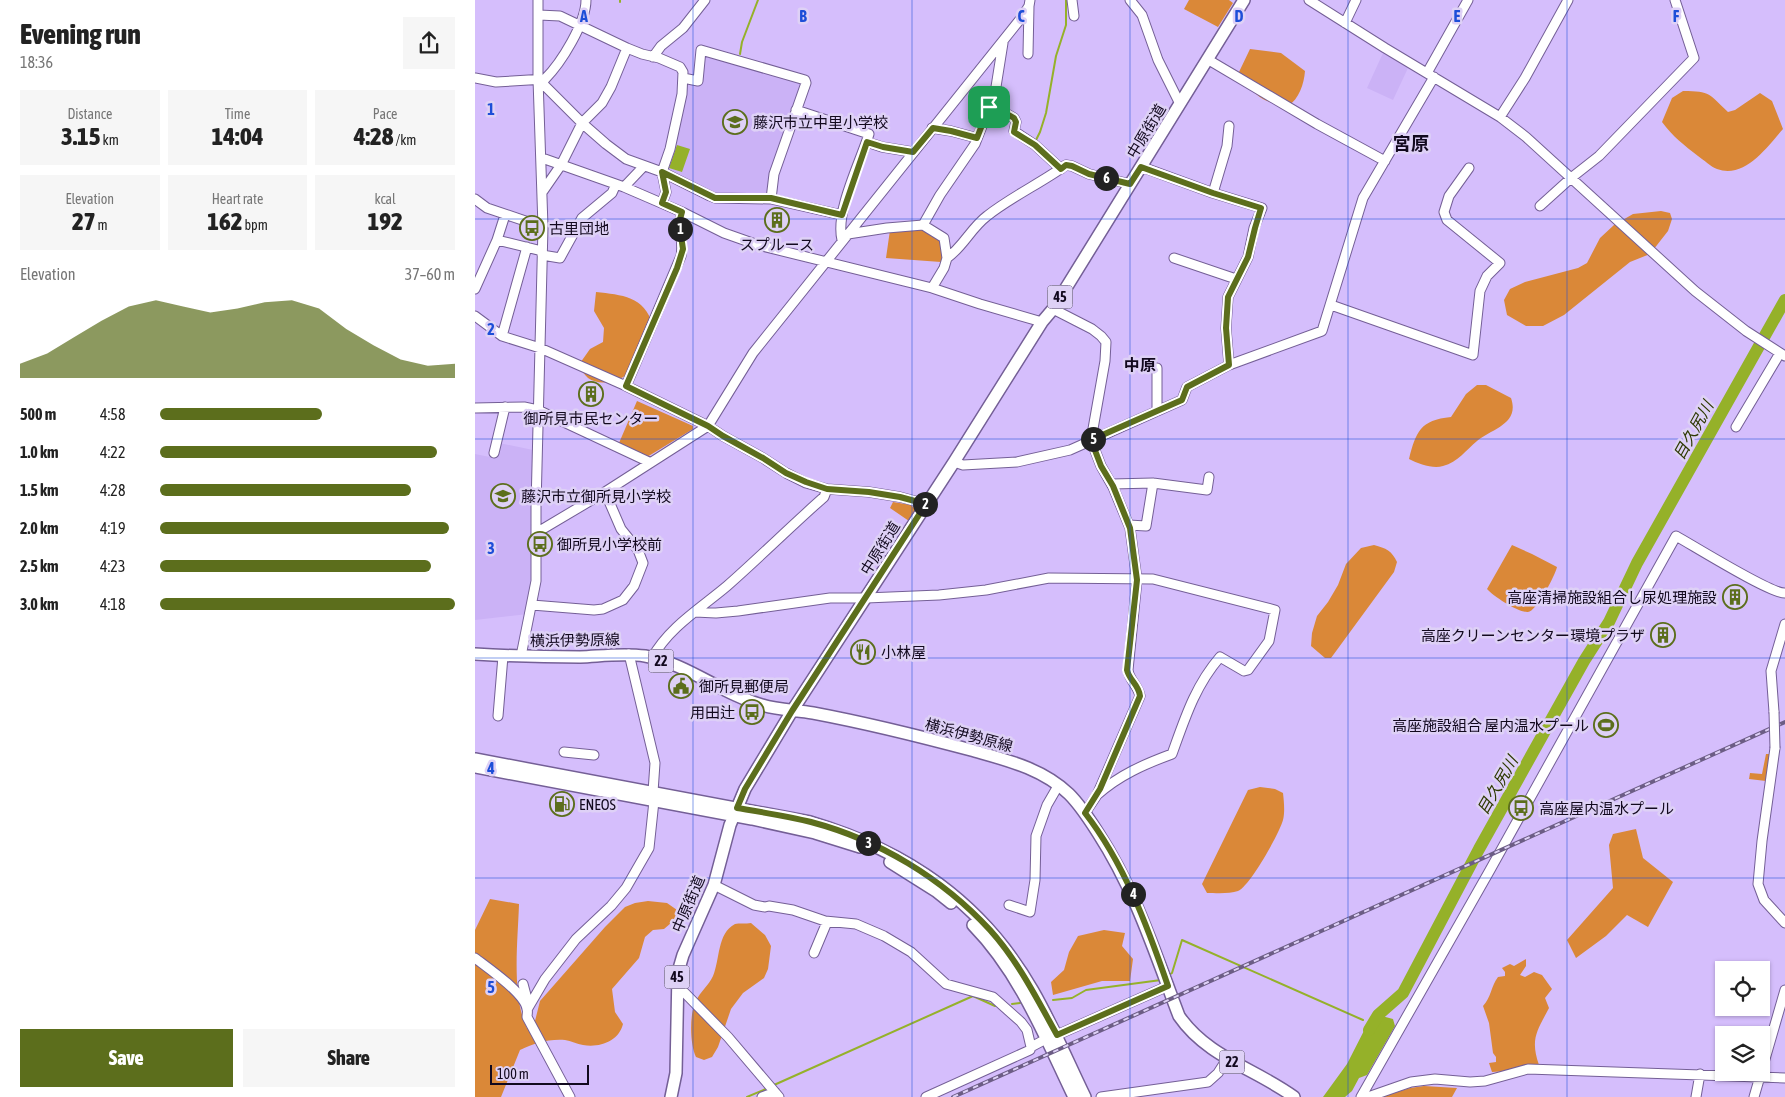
<!DOCTYPE html>
<meta charset="utf-8">
<style>
:root{--surface:#fff;--page:#f6f6f6;--text:#222;--muted:#767676;--accent:#5c6e1c}
body{margin:0;font-family:"Asap Condensed","Noto Sans JP",sans-serif;background:var(--page);color:var(--text);height:100vh;display:flex;flex-direction:column;font-size:19px;white-space:nowrap}
*{box-sizing:border-box;margin:0}
p{font-size:16px;color:var(--muted)}
.icon{flex:none;width:28px;height:28px;fill:none;stroke:currentColor;stroke-width:2;stroke-linecap:round;stroke-linejoin:round}
.map{position:relative;flex:1;overflow:hidden}
.sheet{display:flex;flex-direction:column;background:var(--surface);width:475px}
.sheet>*{flex:none}
.controls{position:absolute;left:1240px;top:961px;display:grid;gap:10px}
.controls a{display:grid;place-items:center;width:55px;height:55px;border-radius:0px;background:var(--surface);box-shadow:0 1px 4px #0004;font-size:25px}
.scale{position:absolute;left:15px;bottom:12px;width:99px;box-sizing:border-box;padding-left:5px;border:2px solid #12091e;border-top:0;font-size:14px;line-height:18px;white-space:nowrap;color:#12091e;-webkit-text-stroke:4px #ded1f6;paint-order:stroke}
.pin{position:absolute;display:grid;place-items:center;width:42px;height:42px;color:#fff;margin:-21px;border-radius:10px;box-shadow:0 2px 8px #0006}
.km{position:absolute;width:25px;height:25px;margin:-12px;border-radius:50%;background:#222;color:#fff;font-size:14px;line-height:25px;text-align:center}
.round{display:grid;place-items:center;flex:none;width:52px;height:52px;border-radius:0px;background:var(--page)}
.overview{display:flex;align-items:center;justify-content:space-between;height:85px;padding:0 20px}
h1{font-size:28px;font-weight:800;line-height:38px}
.stats{display:grid;grid-template-columns:repeat(3,1fr);gap:8px;height:85px;padding:5px 20px}
.stats div{display:grid;align-content:center;border-radius:0px;background:var(--page);text-align:center}
.stats b{font-size:25px;font-weight:800}
.stats small{font-size:14px;font-weight:400}
.stats p{font-size:14px}
.chart{height:140px;padding:10px 20px}
.chart p{display:flex;justify-content:space-between}
.chart svg{width:100%;height:90px;margin-top:5px;fill:var(--accent);opacity:.7}
.primary-button{display:flex;gap:10px;margin-top:auto;padding:10px 20px}
.primary-button a{flex:1;height:58px;border-radius:0px;background:var(--accent);color:#fff;font-size:20px;font-weight:800;line-height:58px;text-align:center}
.primary-button a+a{background:var(--page);color:var(--text)}
ul{padding:0 20px;list-style:none;font-size:16px}
li{display:grid;grid-template-columns:80px 60px 1fr;align-items:center;height:38px}
li i{height:12px;border-radius:6px;background:var(--accent)}
main{display:flex;flex:1;min-height:0}
.map>svg:first-child{display:block}
</style>
<main>
<section class="sheet">
<div class="overview"><div><h1>Evening run</h1><p>18:36</p></div><a class="round"><svg class="icon" aria-label="share" viewBox="0 0 24 24"><path d="M12 15V3M7 8l5-5 5 5M5 13v7h14v-7"/></svg></a></div>
<div class="stats">
<div><p>Distance</p><b>3.15<small> km</small></b></div>
<div><p>Time</p><b>14:04</b></div>
<div><p>Pace</p><b>4:28<small> /km</small></b></div>
</div>
<div class="stats">
<div><p>Elevation</p><b>27<small> m</small></b></div>
<div><p>Heart rate</p><b>162<small> bpm</small></b></div>
<div><p>kcal</p><b>192</b></div>
</div>
<div class="chart"><p><span>Elevation</span>37–60 m</p>
<svg viewBox="0 0 160 44" preserveAspectRatio="none"><path d="M0 44V37L10 32L20 24L30 16L40 9L50 6L60 9L70 12L80 10L90 7L100 6L110 10L120 20L130 28L140 35L150 38L160 37V44z"/></svg>
</div>
<ul>
<li><b>500 m</b>4:58<i style="width:55%"></i></li>
<li><b>1.0 km</b>4:22<i style="width:94%"></i></li>
<li><b>1.5 km</b>4:28<i style="width:85%"></i></li>
<li><b>2.0 km</b>4:19<i style="width:98%"></i></li>
<li><b>2.5 km</b>4:23<i style="width:92%"></i></li>
<li><b>3.0 km</b>4:18<i style="width:100%"></i></li>
</ul>
<div class="primary-button"><a>Save</a><a>Share</a></div>
</section>
<div class="map">
<svg width="1310" height="1097" viewBox="0 0 1310 1097">
<rect width="100%" height="100%" fill="#d5befc"/>
<path fill="#cbb2f6" d="M908 53 933 68 918 100 892 88Z
M229 55 328 82 295 195 240 196 193 171 192 166 211 83 214 82 226 85Z
M24 443 58 450 56 535 57 570 53 614 0 620V454L20 458Z"/>
<path fill="#da8838" d="M714 0H754L758 3 743 27 709 9Z
M775 49 806 53 830 71C829 84 824 99 813 106 783 101 781 96 764 72Z
M1208 91C1236 91 1234 94 1253 112L1260 110 1285 93 1297 101 1308 129C1292 147 1270 179 1242 169 1236 167 1229 160 1223 156 1209 145 1198 137 1187 122L1197 98Z
M1186 211 1195 213 1197 219 1193 231 1175 254 1155 262 1089 315 1068 326H1051L1032 315 1029 300 1035 289 1050 282 1103 268 1112 263 1125 238 1139 225 1158 214Z
M446 228 467 239 469 260 466 262 411 258 415 230Z
M121 292C147 295 169 296 178 325 173 336 163 362 156 371 147 381 125 387 113 378 110 375 106 370 103 366L115 349 128 342 129 328 119 311Z
M1002 385H1011L1036 398C1045 424 1017 429 1002 441 991 450 983 462 968 466 958 469 944 464 934 459 941 432 945 420 976 417L991 394Z
M162 401 218 426V429L172 457 144 443Z
M418 502 436 505 440 509V513L434 521 415 508Z
M899 545C911 548 917 551 922 562L919 572 856 658H850L836 646 837 633 842 616 853 602 863 585 871 564 886 548Z
M1037 545 1057 554 1082 567C1080 576 1061 612 1053 612 1044 613 1018 596 1012 589Z
M1291 754H1297L1294 780 1291 781 1274 779 1275 773 1287 774Z
M785 787 800 789 808 793C809 802 810 812 808 820 804 834 775 886 763 891 755 894 741 893 732 893L727 884 773 790Z
M1161 829 1168 858 1198 882 1173 927 1152 915 1131 936 1101 958 1092 940 1138 888 1134 845 1138 834Z
M15 899 44 904C43 939 36 996 52 1028L60 1021 65 1001 130 927 150 907 160 903 173 901 192 903 202 910 203 917 189 929 178 930 170 937 164 958 137 989 140 1012 148 1024C144 1041 125 1048 108 1045 102 1044 96 1041 90 1040 72 1039 60 1043 45 1050L26 1097H0V930Z
M276 923 290 935 296 946 293 969 289 978 268 993 256 1009 243 1047 237 1057 229 1060 221 1057C215 1045 214 1014 221 1001 225 992 234 985 238 976 245 960 242 933 260 924 264 923 271 924 276 923Z
M629 930 650 933 647 946 658 959 655 981H627L578 995 576 982 589 970 594 952 603 936Z
M1051 959V966L1045 975 1050 977 1059 972 1067 975 1077 989 1070 998 1074 1008C1062 1031 1055 1039 1064 1065L1060 1069 1017 1072 1014 1063 1021 1062V1057L1018 1053 1014 1023 1008 1006C1016 998 1016 986 1023 977L1030 976V972L1027 968 1035 964 1039 966Z
M949 1086 982 1088 977 1097H907L935 1088Z"/>
<path fill="#95b129" d="M202 145 215 149 207 172 194 168Z
M903 1015 918 1019 920 1026 892 1075 884 1078 877 1091 870 1097H848L872 1064 896 1017Z"/>
<g fill="none" stroke-linecap="round" stroke-linejoin="round">
<path stroke="#95b129" stroke-width="2" d="M145 2V0
M265 54 267 42 283 0
M560 142 565 132 571 113 581 56 591 25V0
M694 975 697 973 707 940 888 1020
M578 1000 597 998 611 990 686 980
M537 1004 545 1003
M299 1085 498 996 520 1006
M272 1097 293 1088"/>
<path stroke="#95b129" stroke-width="12" d="M894 1030 903 1015 928 993 1004 849 1109 661 1134 622 1162 563 1310 300"/>
<defs>
<path id="minor" d="M597 0 599 16
M655 0 667 15 683 60 705 104
M834 0 910 48 1025 117 1051 137 1220 291 1271 331 1310 356
M64 15 85 16 152 48 167 54 184 58 205 67 208 72 207 94 195 149 187 172 191 192 187 203
M870 23 881 0
M553 54 554 6
M178 57 186 46 208 28 230 0
M732 59 842 124 910 161
M952 73 993 0
M0 78 21 82 70 79C86 63 111 23 111 0
M208 78 223 81 226 50 330 80 331 83 299 174 296 199
M63 79 107 123 131 144 151 159 187 172 235 196 240 198 296 199 367 215
M514 107 525 110 539 118 541 122 539 131 560 145 586 169
M321 110 394 134C385 163 360 211 367 240
M1025 117 1050 78 1093 0
M457 128 476 131 502 138
M392 142 407 147 438 152
M67 158 149 187 207 212 249 233 283 245 457 288 505 304 567 322
M667 167 738 193 787 208 779 228 773 257 753 297 751 328 754 365
M149 187 169 166
M68 191 86 165 107 123 127 103 136 87 152 48
M738 193 752 146 754 126
M0 199 12 208 68 227
M1065 206 1096 178 1124 156 1219 58 1200 0
M448 225 465 195 500 144 520 93 528 43
M373 234 412 228 448 225 469 238 472 258
M22 240 67 251
M67 255 85 258 107 218 137 193 141 184
M699 258 761 279
M457 288 469 268 472 258C488 247 496 228 512 216 536 197 566 183 591 165L597 166 614 174 655 184
M0 289 22 240 30 215
M856 305 998 355 1005 291 1012 276 1025 263 972 220 969 212 974 196 994 168
M578 309 617 329 626 336 631 342 630 361 616 440 626 466 638 487 655 528 662 580 653 670C654 680 663 685 665 696L622 795 610 813
M0 316 27 336 65 348 151 386 233 426 248 436 288 458 311 473 331 483 352 489 394 492 425 497 451 504
M27 336 52 247
M682 368V411
M151 386 206 256C209 241 202 227 207 212
M0 408 49 407 63 410 174 462
M1261 427 1305 353
M19 453 30 407
M479 462 488 465 542 462 595 450 707 400 712 387 754 365 847 331 888 198 959 77
M637 484 678 483 732 490 734 477
M654 525 671 526 678 483
M61 533 130 492 233 426 278 353 547 17 554 6 555 0
M57 605 119 610 128 609 148 600 159 586 168 563 163 550 146 529 130 492
M220 612 241 613 263 611 355 598H391L464 595 511 590 574 578 678 579 800 610 794 641 773 670 769 671 745 657C720 686 710 718 697 754 670 764 644 775 622 795
M154 654 180 763 178 792
M46 656 61 581V506L68 227 63 79V0
M177 658C194 627 226 608 252 586 285 557 316 526 349 497L352 489
M1299 712 1296 671 1310 624
M23 716 28 656
M1300 748 1287 841 1283 884 1289 900 1310 923
M89 752 119 755
M239 885 279 905 290 907 294 906 318 910 350 921 381 924 409 936 436 952 471 984 518 997 546 1022 552 1030 556 1047
M534 905 555 912 560 880 561 836 572 805 583 786
M339 953 352 922
M0 958C13 968 50 993 52 1009 53 1012 52 1014 52 1017L95 1097
M48 984 53 1003
M202 985 253 1037 304 1097
M53 1008 70 979 101 939 136 906 151 888 174 848 179 801
M582 1035 693 986
M287 1097 300 1092
M451 1097 555 1050 556 1047 571 1039
M626 1097 733 1082 743 1073 752 1059
M886 1097 1015 870 1201 536C1219 546 1296 594 1310 593
M893 1097 936 1082 960 1079 995 1082 1010 1081 1053 1069 1310 1078
M1221 1097 1225 1074
M1279 1097 1310 990"/>
<path id="major" d="M0 654C35 656 70 657 105 657 127 656 148 653 170 656 211 663 247 694 287 705 303 710 321 710 338 713 391 723 444 736 496 750 531 760 567 768 594 794 606 806 614 819 623 833 660 890 680 953 704 1016 732 1057 781 1069 819 1097
M0 759 335 822C432 851 507 902 558 991 578 1026 593 1062 610 1097
M0 767 277 819 340 833 385 847
M415 862 461 891 476 903
M498 925C545 973 570 1037 599 1097
M196 1097 201 1073 203 972 208 955 239 885 255 825 270 789 317 711 479 462 567 322 578 309 769 0"/>
</defs>
<use href="#minor" stroke="#745f96" stroke-width="11"/>
<use href="#major" stroke="#745f96" stroke-width="14"/>
<use href="#minor" stroke="#fff" stroke-width="9"/>
<use href="#major" stroke="#fff" stroke-width="11"/>
<defs>
<path id="rail" d="M478 1097 1310 722"/>
</defs>
<use href="#rail" stroke="#6c5d85" stroke-width="4"/>
<use href="#rail" stroke="#ded1f6" stroke-width="2" stroke-dasharray="5.5" stroke-linecap="butt"/>
<defs>
<path id="minor-bridge" d="M1299 712 1300 748"/>
</defs>
<use href="#minor-bridge" stroke="#745f96" stroke-width="11" stroke-linecap="butt"/>
<use href="#minor-bridge" stroke="#fff" stroke-width="9"/>
</g>
<g fill="none" stroke-linecap="round" stroke-linejoin="round">
<defs>
<path id="route" d="M514 107 525 110 539 118 541 122 539 132 560 145 586 169 591 165 597 166 614 174 655 184 666 167 738 193 786 208 780 228 773 257 753 297 751 328 754 365 712 387 707 400 616 440 626 466 638 486 655 528 662 580 652 670C654 680 664 685 665 696L625 789 610 813C649 863 672 925 693 986L582 1035C562 999 543 961 515 930 467 878 404 840 336 822 312 816 286 812 262 808L270 789 317 711 451 504 425 497 394 492 352 489 331 482 311 473 288 458 248 436 233 426 151 386 202 268 208 249 204 223 207 212 187 203 191 192 187 172 240 198H296L367 215 392 142 408 147 438 152 458 128 476 131 502 138Z"/>
</defs>
<use href="#route" stroke="#fff" stroke-width="10"/>
<use href="#route" stroke="#5c6e1c" stroke-width="6"/>
</g>
<path fill="none" stroke="#1d4ed8" stroke-width="1" stroke-opacity="0.55" d="M218 0V1097M437 0V1097M655 0V1097M873 0V1097M1092 0V1097M0 219H1310M0 439H1310M0 658H1310M0 878H1310"/>
<defs>
<symbol id="school-ring" viewBox="-11 -11 22 22"><circle r="9.5" fill="#ded1f6" stroke="#5c6e1c" stroke-width="1.5"/><path d="M0-5L7-2L0 1L-7-2ZM-4 1L0 2.5L4 1V4Q0 6-4 4Z" fill="#5c6e1c"/></symbol>
<symbol id="building-ring" viewBox="-11 -11 22 22"><circle r="9.5" fill="#ded1f6" stroke="#5c6e1c" stroke-width="1.5"/><path d="M-4-6H4V6H1V3H-1V6H-4ZM-2.5-4.3h1.7v1.8h-1.7ZM.8-4.3h1.7v1.8H.8ZM-2.5-1h1.7V.8h-1.7ZM.8-1h1.7V.8H.8Z" fill="#5c6e1c"/></symbol>
<symbol id="bus-ring" viewBox="-11 -11 22 22"><circle r="9.5" fill="#ded1f6" stroke="#5c6e1c" stroke-width="1.5"/><path d="M-5-6H5V4H4V6H2V4H-2V6H-4V4H-5ZM-3.5-4V0h7V-4ZM-3.5 1.2v1.5H-2V1.2ZM2 1.2v1.5H3.5V1.2Z" fill="#5c6e1c"/></symbol>
<symbol id="restaurant-ring" viewBox="-11 -11 22 22"><circle r="9.5" fill="#ded1f6" stroke="#5c6e1c" stroke-width="1.5"/><path d="M-5-6h1v4h1v-4h1v4h1v-4h1v5L-1.5 .5V6h-2V.5L-5-1ZM5-6V6H3V1.5H1.5Q1.5-4 5-6Z" fill="#5c6e1c"/></symbol>
<symbol id="civic-ring" viewBox="-11 -11 22 22"><circle r="9.5" fill="#ded1f6" stroke="#5c6e1c" stroke-width="1.5"/><path d="M-.6-6.5H3V-4.5H.6V-3L4-1V1h2V6H-6V1h2V-1L-.6-3ZM-1.2 2.5V6h2.4V2.5Z" fill="#5c6e1c"/></symbol>
<symbol id="stadium-ring" viewBox="-11 -11 22 22"><circle r="9.5" fill="#ded1f6" stroke="#5c6e1c" stroke-width="1.5"/><path d="M0-5a6.5 5 0 1 0 0 10a6.5 5 0 1 0 0-10ZM-3.5-1.8h7v3.6h-7Z" fill="#5c6e1c"/></symbol>
<symbol id="fuel-ring" viewBox="-11 -11 22 22"><circle r="9.5" fill="#ded1f6" stroke="#5c6e1c" stroke-width="1.5"/><path d="M-5.5-6h7V0h2V4h1.3V-2.5L3-4.5l.8-.8L6-3V5H2.5V1h-1V6h-7ZM-4.2-4.7v3.2H.2V-4.7Z" fill="#5c6e1c"/></symbol>
</defs>
<g fill-rule="evenodd">
<use href="#school-ring" x="246" y="108" width="28" height="28"/>
<use href="#building-ring" x="288" y="206" width="28" height="28"/>
<use href="#bus-ring" x="43" y="214" width="28" height="28"/>
<use href="#building-ring" x="102" y="380" width="28" height="28"/>
<use href="#school-ring" x="14" y="482" width="28" height="28"/>
<use href="#bus-ring" x="51" y="530" width="28" height="28"/>
<use href="#building-ring" x="1246" y="583" width="28" height="28"/>
<use href="#building-ring" x="1174" y="621" width="28" height="28"/>
<use href="#restaurant-ring" x="374" y="638" width="28" height="28"/>
<use href="#civic-ring" x="192" y="672" width="28" height="28"/>
<use href="#bus-ring" x="263" y="698" width="28" height="28"/>
<use href="#stadium-ring" x="1117" y="711" width="28" height="28"/>
<use href="#fuel-ring" x="73" y="790" width="28" height="28"/>
<use href="#bus-ring" x="1032" y="794" width="28" height="28"/>
</g>
<g text-anchor="middle" dominant-baseline="central" stroke-width="5" stroke-linejoin="round" paint-order="stroke">
<g fill="#ded1f6" stroke="#4f455f" stroke-width="1">
<rect x="572.5" y="285.5" width="25" height="23" rx="4"/>
<rect x="173.5" y="649.5" width="25" height="23" rx="4"/>
<rect x="189.5" y="965.5" width="25" height="23" rx="4"/>
<rect x="744.5" y="1050.5" width="25" height="23" rx="4"/>
</g>
<g font-size="14" font-weight="bold" fill="#12091e">
<text x="585" y="297">45</text>
<text x="186" y="661">22</text>
<text x="202" y="977">45</text>
<text x="757" y="1062">22</text>
</g>
<g font-size="15" fill="#12091e" stroke="#ded1f6" text-anchor="start">
<text x="278" y="122">藤沢市立中里小学校</text>
<text x="74" y="228">古里団地</text>
<text x="302" y="244" text-anchor="middle">スプルース</text>
<text x="116" y="418" text-anchor="middle">御所見市民センター</text>
<text x="46" y="496">藤沢市立御所見小学校</text>
<text x="82" y="544">御所見小学校前</text>
<text x="1242" y="597" text-anchor="end">高座清掃施設組合し尿処理施設</text>
<text x="1170" y="635" text-anchor="end">高座クリーンセンター環境プラザ</text>
<text x="406" y="652">小林屋</text>
<text x="224" y="686">御所見郵便局</text>
<text x="260" y="712" text-anchor="end">用田辻</text>
<text x="1114" y="725" text-anchor="end">高座施設組合 屋内温水プール</text>
<text x="104" y="804">ENEOS</text>
<text x="1064" y="808">高座屋内温水プール</text>
</g>
<g font-size="15" fill="#12091e" stroke="#ded1f6">
<text transform="translate(671 131) rotate(-59)">中原街道</text>
<text transform="translate(405 548) rotate(-58)">中原街道</text>
<text transform="translate(100 640) rotate(-1)">横浜伊勢原線</text>
<text transform="translate(494 735) rotate(15)">横浜伊勢原線</text>
<text transform="translate(213 904) rotate(-67)">中原街道</text>
</g>
<g font-size="16" font-weight="bold" fill="#12091e" stroke="#ded1f6">
<text x="665" y="365">中原</text>
</g>
<g font-size="16" font-style="italic" fill="#2e3902" stroke="#ded1f6">
<text transform="translate(1218 430) rotate(-61)">目久尻川</text>
<text transform="translate(1022 785) rotate(-60)">目久尻川</text>
</g>
<g font-size="18" font-weight="bold" fill="#12091e" stroke="#ded1f6">
<text x="936" y="143">宮原</text>
</g>
</g>
<g font-size="16" text-anchor="middle" font-weight="bold" fill="#1d4ed8" stroke="#ded1f6" stroke-width="5" stroke-linejoin="round" paint-order="stroke">
<text x="109" y="22">A</text>
<text x="328" y="22">B</text>
<text x="546" y="22">C</text>
<text x="764" y="22">D</text>
<text x="982" y="22">E</text>
<text x="1201" y="22">F</text>
<text x="16" y="115">1</text>
<text x="16" y="335">2</text>
<text x="16" y="554">3</text>
<text x="16" y="774">4</text>
<text x="16" y="993">5</text>
</g>
</svg>
<div class="controls">
<a><svg class="icon" aria-label="locate" viewBox="0 0 24 24"><circle cx="12" cy="12" r="6"/><path d="M12 2v4M12 18v4M2 12h4M18 12h4"/></svg></a>
<a><svg class="icon" aria-label="layers" viewBox="0 0 24 24"><path d="M12 4l9 5-9 5-9-5zM3 14l9 5 9-5"/></svg></a>
</div>
<div class="scale">100 m</div>
<div class="pin" style="left:514px;top:107px;background:#1e9e55"><svg class="icon" aria-label="arrive" viewBox="0 0 24 24"><path d="M6 21V4h12l-3 4 3 4H6"/></svg></div>
<b class="km" style="left:205px;top:229px">1</b>
<b class="km" style="left:450px;top:504px">2</b>
<b class="km" style="left:393px;top:843px">3</b>
<b class="km" style="left:658px;top:894px">4</b>
<b class="km" style="left:618px;top:439px">5</b>
<b class="km" style="left:631px;top:178px">6</b>
</div>
</main>
